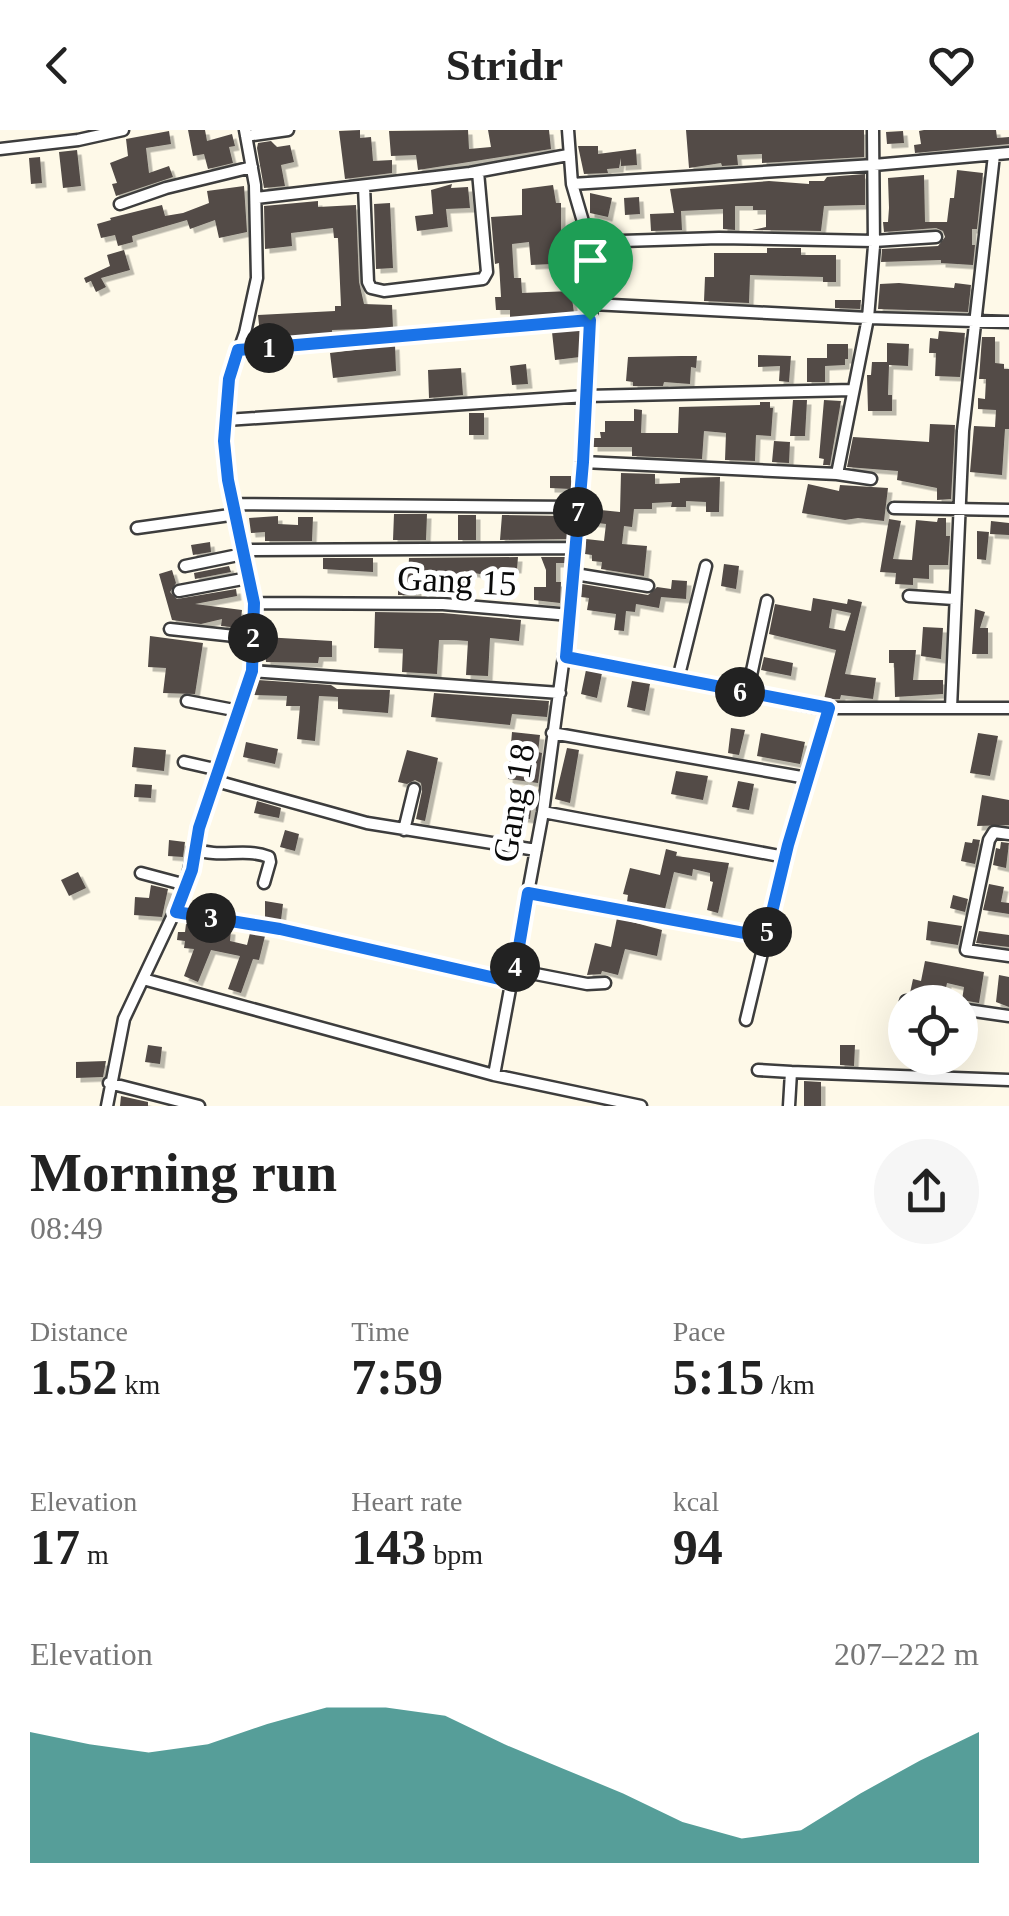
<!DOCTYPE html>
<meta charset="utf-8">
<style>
:root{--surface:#fff;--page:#f6f6f6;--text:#222;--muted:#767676;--accent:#0f766e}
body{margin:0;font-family:Georgia,serif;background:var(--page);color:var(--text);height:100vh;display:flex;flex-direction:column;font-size:38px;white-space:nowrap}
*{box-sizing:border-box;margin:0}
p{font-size:32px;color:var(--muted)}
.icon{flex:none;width:55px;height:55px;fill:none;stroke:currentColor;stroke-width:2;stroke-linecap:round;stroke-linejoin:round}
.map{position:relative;height:976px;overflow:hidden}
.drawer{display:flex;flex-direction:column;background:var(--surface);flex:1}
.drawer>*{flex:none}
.controls{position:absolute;left:888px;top:855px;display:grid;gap:20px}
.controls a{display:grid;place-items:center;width:90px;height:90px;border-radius:50%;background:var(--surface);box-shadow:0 10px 40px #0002;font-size:50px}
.pin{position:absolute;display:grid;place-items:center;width:85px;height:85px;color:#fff;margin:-102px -42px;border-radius:50% 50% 50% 0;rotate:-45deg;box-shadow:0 0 10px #0007}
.pin .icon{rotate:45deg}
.km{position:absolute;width:50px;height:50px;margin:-25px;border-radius:50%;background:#222;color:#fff;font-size:28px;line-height:50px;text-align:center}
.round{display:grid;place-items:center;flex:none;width:105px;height:105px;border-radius:52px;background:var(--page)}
.summary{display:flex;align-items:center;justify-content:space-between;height:170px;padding:0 30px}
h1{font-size:55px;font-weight:700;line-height:75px}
.stats{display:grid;grid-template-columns:repeat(3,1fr);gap:15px;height:170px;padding:10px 30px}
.stats div{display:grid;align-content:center}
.stats b{font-size:50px;font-weight:700}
.stats small{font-size:28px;font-weight:400}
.stats p{font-size:28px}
.chart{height:280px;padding:20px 30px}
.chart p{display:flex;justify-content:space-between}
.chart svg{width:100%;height:180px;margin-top:10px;fill:var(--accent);opacity:.7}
header{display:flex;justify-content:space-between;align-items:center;height:130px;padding:0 30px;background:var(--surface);font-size:45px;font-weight:700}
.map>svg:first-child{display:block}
</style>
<header><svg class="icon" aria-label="back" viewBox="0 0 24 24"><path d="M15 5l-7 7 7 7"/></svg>Stridr<svg class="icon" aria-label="heart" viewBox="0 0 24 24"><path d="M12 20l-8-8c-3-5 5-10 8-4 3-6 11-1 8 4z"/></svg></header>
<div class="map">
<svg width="1009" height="976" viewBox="0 0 1009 976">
<defs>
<filter id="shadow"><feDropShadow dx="4.5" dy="4.5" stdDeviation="0" flood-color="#0004"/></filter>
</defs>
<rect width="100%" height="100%" fill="#fef9e8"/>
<path fill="#524b47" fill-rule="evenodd" filter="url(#shadow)" d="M188 0H205L207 11 232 4 235 16 229 17 233 33 208 39 204 24 193 26Z
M360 0V8L371 7 373 31 392 30V43L345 49 339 1Z
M468 0 469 19 491 17 488 0H549L551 19 418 40 416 25 391 26 389 1Z
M686 0H864V27L762 33V24L737 25 738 35 722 36 721 33 689 38Z
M924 0H996L997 8 1009 7V14L915 23 914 15 921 14 919 1Z
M169 1 171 14 146 18 149 43 169 36 173 47 116 66 112 54 117 53 110 33 128 26 126 9Z
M903 1 904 13 887 14 886 2Z
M271 11 277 17 290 15 294 32 281 35 285 56 264 58 257 18 258 13Z
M578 16H598V24L636 19 637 35 621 36V28L619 38 607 39 608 43 584 44Z
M77 20 81 56 63 58 59 22Z
M40 27 42 53 31 54 29 28Z
M957 40 983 43 977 99H972V115H975L973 135 941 133V130L881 132 882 119 938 116 945 107 943 101 936 98 884 102 883 92H888L889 78 888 48 924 45 925 92H947L950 68H954Z
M865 44V75L824 76 821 101 752 100 766 97V80H753V76H735V100L723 99V79L681 81 682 100 651 101 650 84 674 83 670 59 769 51 809 54V51H824L827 47Z
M452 54 451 58 468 57 470 78 446 79 448 97 417 101 415 86 433 84 431 60Z
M553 55 556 73H561V104L572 103 573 133 531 135 529 112 512 114 514 148H521L522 163 571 161 574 183 510 188V180H496L495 167H501L499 133 495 134 491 87 522 85V59Z
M244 56 247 102 219 108 215 90 190 99 187 90 132 106 133 112 118 116 115 105 101 108 97 94 111 90 110 88 162 75 165 86 183 83 209 73 207 61Z
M590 63 612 68 608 87 590 83Z
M639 67 640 84 625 85 624 68Z
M318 71V77L356 75 359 152 364 174 392 175 393 198 332 200V203L254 210V204H260L258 185 335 181V176H341L338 108H334L333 98 291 103 292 116 265 119 264 76Z
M390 73 393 138 376 139 374 74Z
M767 118H801V125H836V152H823V147L750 145 749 173 704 171 705 147H714V123H767Z
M124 120 130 140 101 148 106 157 96 162 91 151 86 153 84 148 110 136 107 125Z
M899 153 954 158 955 153 971 155 968 182 878 179 880 154Z
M835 170H861L860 179 835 178Z
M581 200 580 227 555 230 552 202Z
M939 201 965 203 960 247 935 246 936 223H929L930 208 938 209Z
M982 207H995V233L1004 234V239H1009V299H1005L1002 345 970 342 974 296 995 297 996 280 978 279V268L985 269 986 249H979Z
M887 213 909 214 908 236 889 235 888 265H892V281H868L867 245H871L872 232H887Z
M827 214H848V229H845V235L825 236V252H807V228H827Z
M395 215 396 241 333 248 330 223Z
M758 225 791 226 789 252 779 251 780 236 758 237Z
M681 226H697L696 238 691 237 690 254 664 252 663 256H633V252L626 251 628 227Z
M526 234 528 254 512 255 510 236Z
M461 238 463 265 429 268 428 240Z
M793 270H807L805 306H790Z
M824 270 841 271 830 335H823L824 329 819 328Z
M760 272H770V278H773L771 306 756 305 755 331 725 330 726 303 704 301 702 329 632 326V317H593V308H601L600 302H605V291H634V279L642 280 641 303H678L679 277 760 275Z
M469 283H484V305H469Z
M930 294 955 295 951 369 937 370V358L897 350 898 341 847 337 853 307 929 312Z
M774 311 790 312 789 333 772 332Z
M621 343 655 344V354L680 353V348L720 347 719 382H706V372L686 371V377H671L672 372 652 373V379H634L632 397 624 396 622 414 647 416 644 446 601 439 602 432 592 431V425L585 424 586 409 604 411 606 394 589 392 591 379 620 382Z
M550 346H571V359L550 358Z
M808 354 839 361 840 355 888 358 884 391 858 388 845 390 802 383Z
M394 384H427L426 410H393Z
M458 385H476V410H458Z
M502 385 568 386 567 409 500 410Z
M278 386V394L298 395V387H313L312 411H265V402L251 403 249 388Z
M938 388H946V406H950L948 435H929V449L913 448V455L895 454 896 443 880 442 889 389 901 391 893 429 912 430 916 390 937 392Z
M991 391 1009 393V405L990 404Z
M977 401 989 402 986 430 977 429Z
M210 412 211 422 193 425 191 415Z
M518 427 517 439 502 437 501 448 464 441 463 467 452 466 453 455H442L443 445 417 444V465H398V445H408L409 428Z
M541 427H566V433H556V452H561L560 473 534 470V457H546V440Z
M323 428H373V442L323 439Z
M724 434 739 436 736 459 721 456Z
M229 436 231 442 195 449 194 443Z
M172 440 176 453 170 462 177 469 236 459 237 466 195 474 242 480 240 498 221 496 222 489 201 494 172 490 159 444Z
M672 450 687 451 686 469 661 467 659 478 636 474 635 482 626 481 624 501 614 500 616 484 587 480 589 468 581 467 582 454 648 465 657 457 671 459Z
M813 468 847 474 848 469 862 472 845 544 876 548 873 569 841 565 840 569H824L836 520 769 504 775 474 811 481ZM832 479 851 483 845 501 829 498Z
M975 479 985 482 980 498H988V524H972Z
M375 482 443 483 521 490 519 511 490 508 488 546 466 545 468 511 455 510H439L437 544 402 542 403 519 374 518Z
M923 497 943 498 941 529 921 526Z
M150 506 203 513 195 564 163 563 166 538 148 537Z
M264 507 332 511V527H319L318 533 266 532Z
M889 520H916L913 550H943V564L895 567 894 533H889Z
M764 527 793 533 791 546 761 540Z
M586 540 602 543 597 568 581 564Z
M258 550 331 555 337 559 390 560 388 583 338 579V567L319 566 315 611 297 609 300 576H286L287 566 253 565Z
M632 551 650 554 645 581 627 577Z
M434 563 549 571 547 587 512 584 510 595 431 587Z
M731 598 745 600 739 625 728 623Z
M512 602 540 605 538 622 542 623 538 653 508 649Z
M761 603 805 612 800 634 757 626Z
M978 603 998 606 990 646 970 643Z
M246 612 278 619 275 634 243 627Z
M134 617 166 620 164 641 132 637Z
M567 618 579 620 570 673 555 669Z
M407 620 438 628 425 691 416 689 422 661 421 653 415 650 407 654 398 652Z
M676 641 708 646 703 670 671 664Z
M738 651 754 654 749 680 732 677Z
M135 654 152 655 151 668 134 667Z
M982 665 1009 670V695L977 696Z
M510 669 532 672 530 689 508 686Z
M257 671 281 678 279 688 254 683Z
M285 700 299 704 295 721 280 717Z
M973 709 980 710 975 734 961 731 965 712 972 713Z
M169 710 185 712 183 727 168 726Z
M1001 712 1009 713 1006 738 993 735 996 718 1000 719Z
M666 719 677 722 676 726 729 733 718 783 707 780 713 752 710 751V743L693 739 692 746 674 742 665 779 627 772 628 765 623 764 630 738 660 745Z
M78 742 86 758 69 766 61 750Z
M989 754 1004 757 1001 772 1009 773V784L983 780Z
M151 755 168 759 162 787 134 785 135 767 149 768Z
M953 765 968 769 965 782 950 778Z
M265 771 283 774 281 790 265 788Z
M617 788 662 800 657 826 625 819 618 845 602 841 601 844 587 845 595 813 611 817Z
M928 791 962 796 958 815 926 810Z
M186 794 231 800 230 811 247 815 250 803 265 806 259 830 253 829 241 863 228 859 240 826 211 820 198 852 184 846 194 819 184 818 185 811 177 810 178 802H185Z
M979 801 1009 805V817L976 813Z
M925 831 984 842 979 873 962 870 964 857 947 853 943 872 924 869 920 864 910 863 913 849 921 851Z
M999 845 1009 847V877L996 872Z
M148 915 162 917 160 934 145 932Z
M840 915H855L854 936 840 935Z
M106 931 103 947 76 948V932Z
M804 951 821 952V976H804Z
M121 966 148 972V976H120Z"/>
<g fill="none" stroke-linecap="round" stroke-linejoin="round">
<defs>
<path id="minor" d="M246 6 288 0
M0 19 78 10 123 0
M572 54 874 35 1009 23
M364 56 368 152 371 158 384 161 483 149 487 142 478 42
M256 68 470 43 568 25
M120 74 166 58 252 37
M589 112 719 108 874 111 936 107
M592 174 868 188 1009 192
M238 220 591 190
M226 290 586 266 853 260
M583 332 837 344 868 188 874 116 873 0
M837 344 871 349
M235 374 579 377
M894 378 1009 380
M137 398 237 384
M243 420 576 418
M185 436 243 424
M575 444 648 456
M179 461 248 448
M909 466 954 469
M254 473 443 474 570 485
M170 499 253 508
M566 527 818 578H1009
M252 541 560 563
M678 549 706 436
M747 564 767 471
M187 571 239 581
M951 578 963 301 994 25
M552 603 807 648
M184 632 219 640
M216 651 367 693 536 720
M543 682 785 727 829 578
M404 700 414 659
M1009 704 994 702 989 710 966 820 1009 826
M195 719C220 729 243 717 269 727L270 732 264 753
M141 743 186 755
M528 763 766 807
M175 782 279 799 513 851
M515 840 587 854 605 853
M143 849 494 945 641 976
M906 871 916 872
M960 879 1009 886
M746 890 785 727
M758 940 791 942
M494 945 543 682 575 444 592 174 589 112 572 54 568 0
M109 953 199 976
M107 976 124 889 184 762 199 698 252 541 254 473 229 350 224 311 229 249 245 203 257 148 255 55 245 0
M789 976 791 942 1009 950"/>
</defs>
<use href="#minor" stroke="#3d3d3d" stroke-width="15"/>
<use href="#minor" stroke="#fff" stroke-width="10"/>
</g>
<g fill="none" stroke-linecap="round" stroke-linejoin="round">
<defs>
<path id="route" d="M590 190 583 332 566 527 829 578 788 715 766 807 528 763 513 852 280 799 176 782 192 740 199 698 252 541 254 473 228 350 224 311 229 249 238 220Z"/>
</defs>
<use href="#route" stroke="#fff" stroke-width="20"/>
<use href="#route" stroke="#1a73e8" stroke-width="12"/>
</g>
<g text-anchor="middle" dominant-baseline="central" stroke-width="10" stroke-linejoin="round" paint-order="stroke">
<g font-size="35" fill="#0a0a0a" stroke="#fff">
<text transform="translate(457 451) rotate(3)">Gang 15</text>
<text transform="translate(514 673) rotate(-81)">Gang 18</text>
</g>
</g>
</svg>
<div class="controls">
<a><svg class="icon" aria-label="locate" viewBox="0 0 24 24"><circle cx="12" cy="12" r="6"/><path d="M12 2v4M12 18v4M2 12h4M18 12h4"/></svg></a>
</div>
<div class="pin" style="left:590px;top:190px;background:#1e9e55"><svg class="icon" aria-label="arrive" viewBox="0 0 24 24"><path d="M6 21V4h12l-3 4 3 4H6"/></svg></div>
<b class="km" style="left:269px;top:218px">1</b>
<b class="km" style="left:253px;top:508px">2</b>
<b class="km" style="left:211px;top:788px">3</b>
<b class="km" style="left:515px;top:837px">4</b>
<b class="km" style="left:767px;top:802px">5</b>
<b class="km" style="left:740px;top:562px">6</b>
<b class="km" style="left:578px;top:382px">7</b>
</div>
<section class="drawer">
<div class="summary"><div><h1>Morning run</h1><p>08:49</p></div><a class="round"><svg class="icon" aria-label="share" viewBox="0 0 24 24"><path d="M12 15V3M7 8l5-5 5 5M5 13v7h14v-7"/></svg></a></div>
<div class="stats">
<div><p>Distance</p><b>1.52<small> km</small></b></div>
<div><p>Time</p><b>7:59</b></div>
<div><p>Pace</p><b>5:15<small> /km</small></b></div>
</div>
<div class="stats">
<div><p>Elevation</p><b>17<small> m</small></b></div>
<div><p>Heart rate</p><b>143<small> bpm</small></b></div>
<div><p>kcal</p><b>94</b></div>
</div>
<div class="chart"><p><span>Elevation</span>207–222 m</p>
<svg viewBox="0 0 160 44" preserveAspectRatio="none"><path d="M0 44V12L10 15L20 17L30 15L40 10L50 6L60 6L70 8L80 15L90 21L100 27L110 34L120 38L130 36L140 27L150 19L160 12V44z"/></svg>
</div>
</section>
